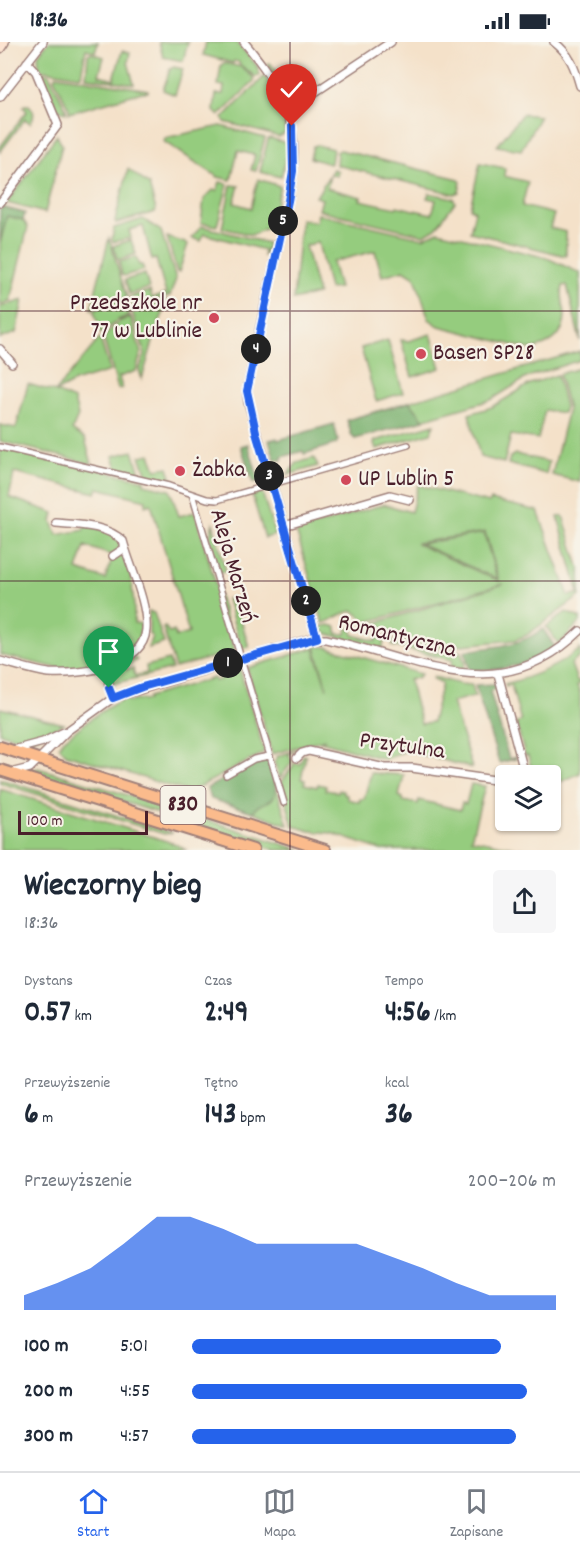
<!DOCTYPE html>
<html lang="pl">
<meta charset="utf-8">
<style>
:root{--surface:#fff;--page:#f6f6f7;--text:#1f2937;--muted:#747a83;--line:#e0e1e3;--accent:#2563eb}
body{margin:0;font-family:Dekko,sans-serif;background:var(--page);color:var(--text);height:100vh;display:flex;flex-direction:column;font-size:22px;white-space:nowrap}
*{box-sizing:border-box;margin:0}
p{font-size:20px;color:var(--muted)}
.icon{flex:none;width:33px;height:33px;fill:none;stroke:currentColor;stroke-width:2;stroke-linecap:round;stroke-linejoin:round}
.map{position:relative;height:808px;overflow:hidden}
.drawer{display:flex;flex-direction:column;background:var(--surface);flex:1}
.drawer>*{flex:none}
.buttons{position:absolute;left:495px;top:723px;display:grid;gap:12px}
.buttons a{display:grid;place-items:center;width:66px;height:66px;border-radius:6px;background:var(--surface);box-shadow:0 2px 4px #0004;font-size:30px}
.scale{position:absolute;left:18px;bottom:15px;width:130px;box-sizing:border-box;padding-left:6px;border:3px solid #4a1f2b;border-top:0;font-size:16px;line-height:21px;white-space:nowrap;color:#4a1f2b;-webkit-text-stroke:4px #f7f3e8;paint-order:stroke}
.pin{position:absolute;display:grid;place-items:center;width:51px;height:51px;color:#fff;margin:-62px -26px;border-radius:50% 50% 50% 0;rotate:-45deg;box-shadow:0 0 6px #0007}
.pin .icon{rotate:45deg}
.km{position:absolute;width:30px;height:30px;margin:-15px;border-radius:50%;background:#222;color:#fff;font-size:16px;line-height:30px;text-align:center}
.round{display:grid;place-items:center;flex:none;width:63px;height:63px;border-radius:6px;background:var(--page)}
.head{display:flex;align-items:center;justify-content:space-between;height:102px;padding:0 24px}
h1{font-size:33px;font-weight:700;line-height:45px}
.stats{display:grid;grid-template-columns:repeat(3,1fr);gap:9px;height:102px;padding:6px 24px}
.stats div{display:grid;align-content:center}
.stats b{font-size:30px;font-weight:700}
.stats small{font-size:16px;font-weight:400}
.stats p{font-size:16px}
.chart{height:168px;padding:12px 24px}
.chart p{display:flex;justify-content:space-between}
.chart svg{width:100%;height:108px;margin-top:6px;fill:var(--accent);opacity:.7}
ul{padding:0 24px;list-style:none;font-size:20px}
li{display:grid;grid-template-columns:96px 72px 1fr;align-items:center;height:45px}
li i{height:15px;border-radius:8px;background:var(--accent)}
.status{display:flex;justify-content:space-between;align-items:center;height:42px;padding:0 30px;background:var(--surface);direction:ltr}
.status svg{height:16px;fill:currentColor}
.tab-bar{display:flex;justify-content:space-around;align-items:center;height:84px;border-top:2px solid var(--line);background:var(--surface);font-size:16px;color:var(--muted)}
.tab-bar a{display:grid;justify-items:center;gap:3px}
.tab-bar .current{color:var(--accent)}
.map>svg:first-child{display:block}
</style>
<div class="status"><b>18:36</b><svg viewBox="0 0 49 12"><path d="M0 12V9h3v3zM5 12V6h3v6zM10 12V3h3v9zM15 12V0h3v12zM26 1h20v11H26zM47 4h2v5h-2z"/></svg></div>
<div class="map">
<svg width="580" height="808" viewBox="0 0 580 808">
<rect width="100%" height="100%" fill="#f7f3e8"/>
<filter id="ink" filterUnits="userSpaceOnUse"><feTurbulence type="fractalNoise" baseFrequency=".0167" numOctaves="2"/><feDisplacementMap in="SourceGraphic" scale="12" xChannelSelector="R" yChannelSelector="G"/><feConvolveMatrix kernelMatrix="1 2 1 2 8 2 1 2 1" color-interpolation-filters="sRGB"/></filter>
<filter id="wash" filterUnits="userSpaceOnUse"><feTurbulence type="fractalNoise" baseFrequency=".008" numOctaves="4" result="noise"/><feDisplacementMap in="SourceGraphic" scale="24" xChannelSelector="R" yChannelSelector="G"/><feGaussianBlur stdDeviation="1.35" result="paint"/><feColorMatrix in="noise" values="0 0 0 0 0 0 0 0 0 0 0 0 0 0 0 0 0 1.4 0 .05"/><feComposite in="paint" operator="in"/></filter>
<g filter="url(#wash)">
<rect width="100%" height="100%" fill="#f4e1c9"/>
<path fill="#95cc7e" stroke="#707654" stroke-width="1.5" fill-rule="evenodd" d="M48 0H98L95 10 86 7 81 33 79 34 39 27 38 13Z
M159 0H188L183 19 163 15Z
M206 0H236L258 25 257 27 260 32 256 35 239 22V20L234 19 233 21 203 13Z
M122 9 130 11 128 20 134 42 86 35 88 12 91 11 104 15 99 33 114 37Z
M224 21 241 25 254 36V39L219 74 214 69 216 52H223L224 44 218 43 221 23Z
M270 21 299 55 293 58 288 55 267 22Z
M174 25 183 27 175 53 163 48 170 27Z
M41 30 49 32 66 67V71L57 66Z
M56 33 148 48V50H142L69 71V67L54 36Z
M265 34 279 59 287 81 285 82V91L279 95 225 80 223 76Z
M25 63H29C35 69 35 75 30 81L25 77 0 110V105L27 69 23 65Z
M522 72 540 74 521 108 497 104Z
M221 84 265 96 256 129 251 128 255 113 238 109 231 138 218 135 163 99 165 96Z
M57 93 62 103 45 171 7 161Z
M270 96 286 101 287 111 281 135 260 130 268 97Z
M317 103 333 107 331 121 329 122 310 116 313 104Z
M340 108 459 137 461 140 459 150 454 152 336 123 337 110Z
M480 121 505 126 504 134 528 140 522 164 554 172 550 186 566 190V214L470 190 475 169 470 166Z
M128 127 149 143 156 168 155 170 116 181 115 179Z
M333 127 338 129 337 134 330 132 327 146 361 155 360 158 396 166 397 164 432 172 436 158 427 156 429 151 453 156 455 160 436 186 424 193 319 168 322 157 316 155Z
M258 137 280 144 271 184 252 193 222 186 231 143 239 144 234 161 251 166Z
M220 140 228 142 217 184 201 181 204 157 213 148 217 149Z
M318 172 423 196 438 189 547 216 580 231V299L567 243 563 244C560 257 564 261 565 273 565 294 548 305 529 307L439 284 429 277 415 235 404 228 382 234 375 209 332 220 339 246 329 247 318 200 305 204 318 252 293 258 301 177 316 180Z
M7 173 23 178 28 185 10 259 0 263V201Z
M143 177 161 189 176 237 170 254 133 265 129 257 130 255 150 249 152 256 166 252 156 217 152 218 143 184 129 188 131 196 113 200 112 198 114 186Z
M201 184 268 201 265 213 263 214 264 208 204 192 201 199 192 196Z
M167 195 188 202 179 230H177Z
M109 196 127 256 110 262 125 258 130 273 118 278 101 292 94 269 102 264 91 267Z
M131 198 136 212 118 218 117 216 113 204Z
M136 215 139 223H142L144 228 124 234 122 233 119 220Z
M145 232 149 246 129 252 125 238Z
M23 258 16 291 0 297V265Z
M166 258 168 260 157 286 142 337 139 328 145 312 132 269Z
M131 275 141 311 136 329 119 335 122 346 118 347 103 295 120 279Z
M431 292 441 326 412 335 401 298 408 299Z
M100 296 110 329 74 340 56 350 74 358 78 374 72 388 85 397 92 422 0 399V383L16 386 28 342 55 350Z
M388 298 403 351 376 359 361 306Z
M580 309V318L528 335 491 358 355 397 352 394 347 378Z
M580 326V440L552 433 568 367 559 332Z
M557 333 565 365 563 371 545 368 538 397 511 393 504 421 480 415 469 372 492 365 530 342Z
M434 382 431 391 376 407 374 401 375 399Z
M0 405 144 438V442L170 448 179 474 195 470 235 609 175 626 163 586 165 585 170 591 174 589 176 595 189 591 151 462 145 464 146 458 98 446 96 451 14 431 9 455 54 471 52 479 57 493 84 488 85 483C93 486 105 487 113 491 130 500 135 563 134 581L142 582 138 599 128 610 85 625 62 627 0 613ZM85 504 113 514 105 537 77 528Z
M133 409 141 434 118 428 113 414Z
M150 412 156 427 168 425 172 438 147 433 140 414Z
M515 412 549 420 546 432 508 422 510 415Z
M314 416 318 424 287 433 297 421Z
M418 443 489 461 491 458 538 469 569 554 579 551 558 475 563 474 580 528V554L527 593 515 598 431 606 403 597 372 582 504 542 367 580 354 569C342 570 335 578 323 581L295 485 300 483 301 488 384 462 411 470ZM485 490 499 539 417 502V501Z
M262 450 275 493 265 496 252 453Z
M213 481 226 529 219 531 209 496Z
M484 491 497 537 420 502Z
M234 555 249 605 241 607 227 557Z
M149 569 154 571 164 601 148 606 152 594 149 592Z
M566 570 580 576V580L559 602 546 585Z
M329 583 337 585V592H346L347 586 352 587 353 593 376 599 378 593 385 596 382 608 325 591 319 585Z
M394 598 432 610 460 609 465 620 463 627 451 625 452 618 392 604Z
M315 604 327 605 421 632 419 635 409 638 421 682 432 680 442 641 433 637 434 635 460 642 472 643 475 654 452 660 472 726 416 711 414 706 384 717 321 699 325 697 272 712 247 626 314 606 327 647Z
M580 607V615L571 622 577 639H580V642L577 643 580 651V731L563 739H551L550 734 533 733 528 714H525L516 681 521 679 511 643 506 644 505 642C532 635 558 625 580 607Z
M134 615 137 618 126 624 127 628 133 626 135 634 147 631 146 624 169 618 172 627 113 642 110 631 114 625Z
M240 628 264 709 262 712 195 747 192 751 66 712 59 704 62 699C83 683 103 666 128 655L129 660 142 657 143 659 148 658V655L214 636 215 639 220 638 219 634Z
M0 666 64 682 32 697 24 698 0 691Z
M297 708 289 712 292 720 280 736 274 720 278 714Z
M303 713 306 714 301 737 305 738 304 742 317 745 318 742 326 744 325 748 338 750 339 748 343 749V752L347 753V757L359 760 360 757H364L371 731 404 733 399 754 403 756V759L418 762 419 758 460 768 462 761 466 762 471 742 485 744 471 797 528 808H381L331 791 310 789 293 784 281 741 295 721 300 722Z
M38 726 180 769 177 777 30 730V729Z
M0 737 173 791 164 792 0 741Z
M276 744 288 783 253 770 257 763C270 757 272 761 276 744Z
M0 747 173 801 187 808H0Z
M188 772 301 808H276L186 780Z"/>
<path fill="#78b06d" stroke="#61684c" stroke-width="1.5" d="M2 165 25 171 23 178 7 174 0 201V168Z
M410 360 424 378 355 397 352 394 347 378Z
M334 382 338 398 336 402 304 412 303 409 282 415V418H275L269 398 277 396 278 398Z
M248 402 259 439 253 441 241 404Z
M543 587 555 605C531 623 499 629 469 628L465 609C495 604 518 605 543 587Z
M495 642 496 647 490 649 509 717 516 715V717L499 721 475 643Z
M268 716C271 727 283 752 269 759 261 763 258 762 253 770L211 757 207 746 256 719Z"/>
</g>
<g filter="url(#ink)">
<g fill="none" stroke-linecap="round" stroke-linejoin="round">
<defs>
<path id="pedestrian" d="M0 405 169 444 207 457 217 458 408 403
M192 452 284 761
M226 733 254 717 269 714"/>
<path id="minor" d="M244 0C264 24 285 52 291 83 300 124 285 169 277 210 266 256 256 302 247 349L248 360 317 596
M554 0C570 12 575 26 580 44
M0 55 43 0
M288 68 391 0
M0 161 58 83 36 30 27 20
M0 307 12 321
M284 484 390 453 410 458
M113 514 125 506
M0 619C16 623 33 629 49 631 78 633 143 625 146 588 148 561 130 525 123 499 106 483 79 483 56 481
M108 624 109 646 113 656
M498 632 525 733 522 734
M13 708 43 700 64 690
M297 716 302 711 309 709 385 726H412L501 739 506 738
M14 730 30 726 67 689 113 656 309 597H326C419 617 499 668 580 589"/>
<path id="secondary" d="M0 6 4 0"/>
<path id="primary" d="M0 705 325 808
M0 728 253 808"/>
</defs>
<use href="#pedestrian" stroke="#9f807a" stroke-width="8"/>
<use href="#minor" stroke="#9f807a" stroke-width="10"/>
<use href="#secondary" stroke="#9f807a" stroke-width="12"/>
<use href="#primary" stroke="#9f807a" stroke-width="14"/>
<use href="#pedestrian" stroke="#fff" stroke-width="5"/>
<use href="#minor" stroke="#fff" stroke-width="7"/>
<use href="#secondary" stroke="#fde4d1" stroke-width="9"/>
<use href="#primary" stroke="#fbbb8c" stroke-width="10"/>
</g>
</g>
<g fill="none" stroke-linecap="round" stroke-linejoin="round" filter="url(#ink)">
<defs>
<path id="route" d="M109 646 113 656 142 645 317 596 257 394 247 349 288 159 293 129 292 84"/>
</defs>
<use href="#route" stroke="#fff" stroke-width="12"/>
<use href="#route" stroke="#2563eb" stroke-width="8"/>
</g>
<path fill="none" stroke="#4a1f2b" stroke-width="1.5" stroke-opacity="0.55" d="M290 0V808M0 269H580M0 539H580"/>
<g fill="#d1495b" stroke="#f7f3e8" stroke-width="2">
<circle cx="214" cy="276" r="6"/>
<circle cx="421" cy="312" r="6"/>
<circle cx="180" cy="429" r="6"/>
<circle cx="346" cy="438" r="6"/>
</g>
<g text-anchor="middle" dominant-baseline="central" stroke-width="4.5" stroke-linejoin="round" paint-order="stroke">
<rect fill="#f7f3e8" stroke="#7e5f64" stroke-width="1.5" x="160.5" y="744" width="45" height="38" rx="4.5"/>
<g font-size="22" font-weight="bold" fill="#4a1f2b">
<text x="183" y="763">830</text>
</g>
<g font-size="24" fill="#4a1f2b" stroke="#f7f3e8" text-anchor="start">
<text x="202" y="262" text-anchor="end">Przedszkole nr<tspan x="202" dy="28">77 w Lublinie</tspan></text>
<text x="433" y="312">Basen SP28</text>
<text x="192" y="429">Żabka</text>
<text x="358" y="438">UP Lublin 5</text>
</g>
<g font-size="24" fill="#4a1f2b" stroke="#f7f3e8">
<text transform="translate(232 524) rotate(74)">Aleja Marzeń</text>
<text transform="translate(397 595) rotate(14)">Romantyczna</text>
<text transform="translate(402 705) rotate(8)">Przytulna</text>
</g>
</g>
</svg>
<div class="buttons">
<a><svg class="icon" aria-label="layers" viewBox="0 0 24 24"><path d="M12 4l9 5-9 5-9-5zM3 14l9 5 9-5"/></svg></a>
</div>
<div class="scale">100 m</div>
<div class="pin" style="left:109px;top:646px;background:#1e9e55"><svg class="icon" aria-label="arrive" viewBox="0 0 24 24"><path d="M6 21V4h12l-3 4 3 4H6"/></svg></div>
<div class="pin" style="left:292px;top:84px;background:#d93025"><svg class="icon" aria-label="check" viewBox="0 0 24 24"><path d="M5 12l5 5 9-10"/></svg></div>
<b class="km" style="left:228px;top:621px">1</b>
<b class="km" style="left:306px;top:559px">2</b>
<b class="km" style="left:269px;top:434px">3</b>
<b class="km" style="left:256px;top:307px">4</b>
<b class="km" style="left:283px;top:179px">5</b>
</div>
<section class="drawer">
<div class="head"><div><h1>Wieczorny bieg</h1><p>18:36</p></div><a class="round"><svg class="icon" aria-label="share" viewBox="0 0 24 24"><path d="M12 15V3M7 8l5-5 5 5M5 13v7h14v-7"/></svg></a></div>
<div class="stats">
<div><p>Dystans</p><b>0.57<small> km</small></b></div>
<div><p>Czas</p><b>2:49</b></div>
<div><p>Tempo</p><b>4:56<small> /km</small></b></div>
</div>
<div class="stats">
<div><p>Przewyższenie</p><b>6<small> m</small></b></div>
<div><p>Tętno</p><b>143<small> bpm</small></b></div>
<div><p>kcal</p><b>36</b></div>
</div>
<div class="chart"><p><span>Przewyższenie</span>200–206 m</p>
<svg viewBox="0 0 160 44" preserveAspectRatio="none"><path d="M0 44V38L10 33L20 27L30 17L40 6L50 6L60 11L70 17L80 17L90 17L100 17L110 22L120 27L130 33L140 38L150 38L160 38V44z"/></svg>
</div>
<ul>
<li><b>100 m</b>5:01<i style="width:85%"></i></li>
<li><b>200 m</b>4:55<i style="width:92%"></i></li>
<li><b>300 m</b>4:57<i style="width:89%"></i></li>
</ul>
</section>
<nav class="tab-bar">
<a class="current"><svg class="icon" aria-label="home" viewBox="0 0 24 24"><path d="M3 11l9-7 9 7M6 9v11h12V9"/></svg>Start</a>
<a><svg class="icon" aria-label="map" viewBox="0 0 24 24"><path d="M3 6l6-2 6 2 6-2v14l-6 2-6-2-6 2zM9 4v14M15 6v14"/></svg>Mapa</a>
<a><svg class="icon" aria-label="saved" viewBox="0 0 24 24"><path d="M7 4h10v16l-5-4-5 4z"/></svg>Zapisane</a>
</nav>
